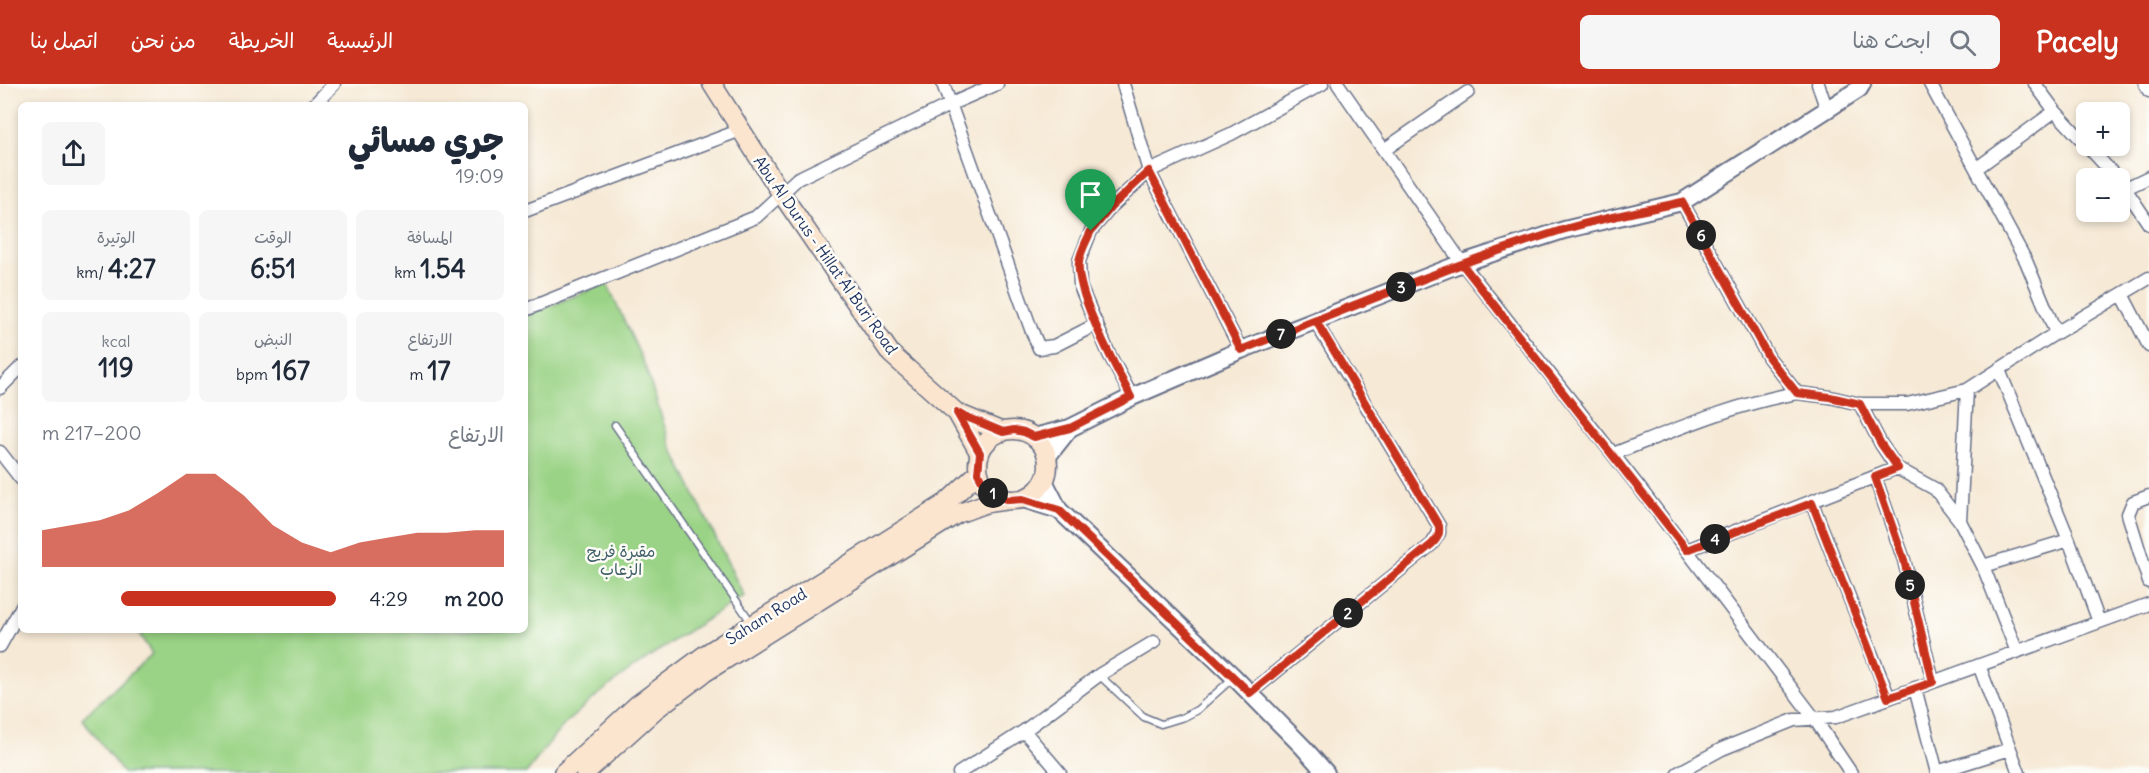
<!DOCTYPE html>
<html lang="ar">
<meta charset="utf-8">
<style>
:root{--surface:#fff;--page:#f6f6f7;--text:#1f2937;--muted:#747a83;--accent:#c8321e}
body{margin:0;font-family:Delius,"Playpen Sans Arabic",sans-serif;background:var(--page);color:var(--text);direction:rtl;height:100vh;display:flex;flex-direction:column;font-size:22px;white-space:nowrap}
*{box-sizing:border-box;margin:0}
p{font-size:20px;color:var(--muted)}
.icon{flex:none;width:33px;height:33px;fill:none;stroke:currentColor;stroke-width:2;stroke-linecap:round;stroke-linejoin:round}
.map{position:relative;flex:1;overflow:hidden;direction:ltr}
.details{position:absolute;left:18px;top:18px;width:510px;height:531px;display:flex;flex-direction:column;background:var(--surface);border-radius:9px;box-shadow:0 3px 9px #0003;direction:rtl}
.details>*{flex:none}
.tools{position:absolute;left:2076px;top:18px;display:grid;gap:12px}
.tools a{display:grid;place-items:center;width:54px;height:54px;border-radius:9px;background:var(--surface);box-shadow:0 3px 9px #0003;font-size:30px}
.pin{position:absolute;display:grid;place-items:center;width:51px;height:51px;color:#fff;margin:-62px -26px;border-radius:50% 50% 50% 0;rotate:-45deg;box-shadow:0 0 6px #0007}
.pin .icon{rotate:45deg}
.km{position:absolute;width:30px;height:30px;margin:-15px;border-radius:50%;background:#222;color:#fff;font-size:16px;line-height:30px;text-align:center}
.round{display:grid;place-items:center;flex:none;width:63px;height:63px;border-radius:9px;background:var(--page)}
.summary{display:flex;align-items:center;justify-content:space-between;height:102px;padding:0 24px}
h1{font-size:33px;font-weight:800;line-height:45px}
.metrics{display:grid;grid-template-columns:repeat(3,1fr);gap:9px;height:102px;padding:6px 24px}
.metrics div{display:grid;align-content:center;border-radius:9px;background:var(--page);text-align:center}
.metrics b{font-size:26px;font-weight:800}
.metrics small{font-size:16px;font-weight:400}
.metrics p{font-size:16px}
.chart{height:168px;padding:12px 24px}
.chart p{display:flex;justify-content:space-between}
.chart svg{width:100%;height:108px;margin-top:6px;fill:var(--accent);opacity:.7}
ul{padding:0 24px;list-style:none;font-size:20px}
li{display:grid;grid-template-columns:96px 72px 1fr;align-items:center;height:45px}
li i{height:15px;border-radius:8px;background:var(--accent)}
header{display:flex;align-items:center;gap:36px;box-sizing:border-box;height:84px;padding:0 30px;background:var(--accent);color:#fff}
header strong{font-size:28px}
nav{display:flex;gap:33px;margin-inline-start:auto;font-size:21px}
.search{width:420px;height:54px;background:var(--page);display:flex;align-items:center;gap:15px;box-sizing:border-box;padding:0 21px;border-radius:9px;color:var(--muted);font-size:22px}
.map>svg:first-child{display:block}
</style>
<header>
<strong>Pacely</strong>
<div class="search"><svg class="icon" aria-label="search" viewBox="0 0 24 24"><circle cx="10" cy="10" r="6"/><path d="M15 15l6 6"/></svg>ابحث هنا</div>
<nav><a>الرئيسية</a><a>الخريطة</a><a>من نحن</a><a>اتصل بنا</a></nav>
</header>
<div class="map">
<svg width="2149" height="689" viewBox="0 0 2149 689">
<rect width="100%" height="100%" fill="#fdfcf7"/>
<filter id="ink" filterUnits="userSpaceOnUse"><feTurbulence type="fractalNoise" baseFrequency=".0167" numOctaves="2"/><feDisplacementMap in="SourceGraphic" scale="12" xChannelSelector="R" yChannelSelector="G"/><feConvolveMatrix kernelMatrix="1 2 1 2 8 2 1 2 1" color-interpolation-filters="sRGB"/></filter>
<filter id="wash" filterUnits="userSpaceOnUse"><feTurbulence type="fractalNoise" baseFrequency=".008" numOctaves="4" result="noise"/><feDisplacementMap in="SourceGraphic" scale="24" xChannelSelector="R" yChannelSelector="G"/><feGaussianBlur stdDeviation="1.35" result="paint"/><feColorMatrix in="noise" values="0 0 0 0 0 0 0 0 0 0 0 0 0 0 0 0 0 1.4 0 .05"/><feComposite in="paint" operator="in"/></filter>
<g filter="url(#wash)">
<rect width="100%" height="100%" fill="#f6e9d5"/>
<path fill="#9ad385" stroke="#5a8172" stroke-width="1.5" d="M607 199 645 282 671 362 744 512C683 550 622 587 569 636 553 651 540 672 526 689H123L82 634 152 570 137 546H525V232Z"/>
</g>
<g filter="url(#ink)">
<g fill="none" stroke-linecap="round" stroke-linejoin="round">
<defs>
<path id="service" d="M615 341 751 538
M1099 591 1144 633 1161 640 1184 633 1197 626 1233 594"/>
<path id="minor" d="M943 0 1031 245 1039 264 1054 262 1097 240
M1123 0 1149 87 1241 266
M1338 0 1462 179 1638 402 1814 634 1851 689
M1818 0 1827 26
M1930 0 2026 177 2056 249
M2035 0 2055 27 2117 94
M2145 0 2149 7
M314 21 334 0
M1384 66 1468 8
M1977 84 2055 27
M2120 97 2149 140
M2126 104 2149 93
M1682 118 1769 274 1797 309 1830 313 1860 320H1907L1967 306 2056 249 2149 194
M525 127 741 46
M2122 210 2149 262
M525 226 756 133 797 95 951 20 997 0
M1999 286 2069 456 2099 538
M0 304 21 283
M1132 313 1109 270 1080 202 1079 177 1091 147 1112 122 1149 87 1231 50 1322 0
M1860 320 1881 360 1897 384 1935 405 1960 437 1983 482 2017 568
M0 368 21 395
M1613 370C1672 347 1734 320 1797 309
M1875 393 1904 476 1933 598
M2149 412 2133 418 2128 430 2149 498
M1812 419 1889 614
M1960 437 1967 306
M1687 466 1897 384
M1983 482 2069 456
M0 562 21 524
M1979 581 2019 689
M1915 604 1937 689
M1250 609 1432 460 1439 449V442L1315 237
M1024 647 1060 689
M1937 688 2010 665
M959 689 1024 647 1099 591 1154 558
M1678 689 1722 665 1794 636 1836 633 2149 520"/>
<path id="tertiary" d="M1034 353 1070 344 1132 313 1241 266 1462 179 1564 146 1682 118 1859 5 1862 0
M1047 373 1070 344
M1044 397 1059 426 1234 593 1303 663 1326 689
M1023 415 1059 426"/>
<path id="secondary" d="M712 0 781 109 891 270 957 329 1003 348
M957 329 980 370
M978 381a35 35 0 1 1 70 0a35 35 0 1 1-70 0Z
M563 689 637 621 706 570 946 419 978 389
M585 689 656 625 704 589 957 430 987 419 1009 416"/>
</defs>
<use href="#service" stroke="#687088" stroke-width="9"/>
<use href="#minor" stroke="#687088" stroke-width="15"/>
<use href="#tertiary" stroke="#687088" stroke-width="20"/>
<use href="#secondary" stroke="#687088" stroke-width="21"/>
<use href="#service" stroke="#fff" stroke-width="6"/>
<use href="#minor" stroke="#fff" stroke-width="12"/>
<use href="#tertiary" stroke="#fff" stroke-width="16"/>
<use href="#secondary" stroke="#fce5cf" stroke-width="18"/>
</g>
</g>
<g fill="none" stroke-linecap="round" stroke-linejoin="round" filter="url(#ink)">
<defs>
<path id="route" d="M1091 147C1087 156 1080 168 1079 178 1075 209 1116 283 1131 313L1070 344 1034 353 1024 348 1014 346 1003 348 957 329 980 369 978 389 985 402 996 412 1009 416 1023 415 1059 426 1250 609 1432 460C1438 454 1440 450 1439 442L1316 237 1462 180 1687 466 1812 419 1888 614 1933 598 1904 476 1875 393 1898 384 1881 360 1860 320 1830 313 1797 309 1769 274 1682 118C1642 127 1601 134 1562 146 1453 180 1347 224 1241 266L1149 87 1112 122 1091 147"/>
</defs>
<use href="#route" stroke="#fff" stroke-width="12"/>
<use href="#route" stroke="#c8321e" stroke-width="8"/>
</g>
<g text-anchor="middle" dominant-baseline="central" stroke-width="5" stroke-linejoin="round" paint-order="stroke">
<g font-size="16" fill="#1b2f5e" stroke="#fdfcf7">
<text transform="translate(826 171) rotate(55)">Abu Al Durus - Hillat Al Burj Road</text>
<text transform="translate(766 532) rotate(-32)">Saham Road</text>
</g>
<g font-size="16" fill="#41606a" stroke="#fdfcf7">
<text x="621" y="467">مقبرة فريج<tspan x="621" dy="18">الزعاب</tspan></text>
</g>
</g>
</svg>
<div class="tools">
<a>+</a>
<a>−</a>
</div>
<div class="pin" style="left:1091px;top:147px;background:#1e9e55"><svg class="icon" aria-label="arrive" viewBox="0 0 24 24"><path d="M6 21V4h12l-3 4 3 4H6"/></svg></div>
<b class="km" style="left:993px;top:409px">1</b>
<b class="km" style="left:1348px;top:529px">2</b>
<b class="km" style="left:1401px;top:203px">3</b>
<b class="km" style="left:1715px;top:455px">4</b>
<b class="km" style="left:1910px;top:501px">5</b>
<b class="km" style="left:1701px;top:151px">6</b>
<b class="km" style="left:1281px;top:250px">7</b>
<section class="details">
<div class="summary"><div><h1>جري مسائي</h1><p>19:09</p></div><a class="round"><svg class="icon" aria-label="share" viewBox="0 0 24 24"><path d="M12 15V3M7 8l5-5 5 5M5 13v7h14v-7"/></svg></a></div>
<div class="metrics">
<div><p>المسافة</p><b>1.54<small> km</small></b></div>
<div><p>الوقت</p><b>6:51</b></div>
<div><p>الوتيرة</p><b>4:27<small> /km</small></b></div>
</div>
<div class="metrics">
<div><p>الارتفاع</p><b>17<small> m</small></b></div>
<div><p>النبض</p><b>167<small> bpm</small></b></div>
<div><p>kcal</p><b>119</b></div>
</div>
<div class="chart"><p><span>الارتفاع</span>200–217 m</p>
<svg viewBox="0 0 160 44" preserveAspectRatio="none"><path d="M0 44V29L10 27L20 25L30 21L40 14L50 6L60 6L70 15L80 27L90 34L100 38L110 34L120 32L130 30L140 30L150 29L160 29V44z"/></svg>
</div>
<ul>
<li><b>200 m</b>4:29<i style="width:73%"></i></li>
</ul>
</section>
</div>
